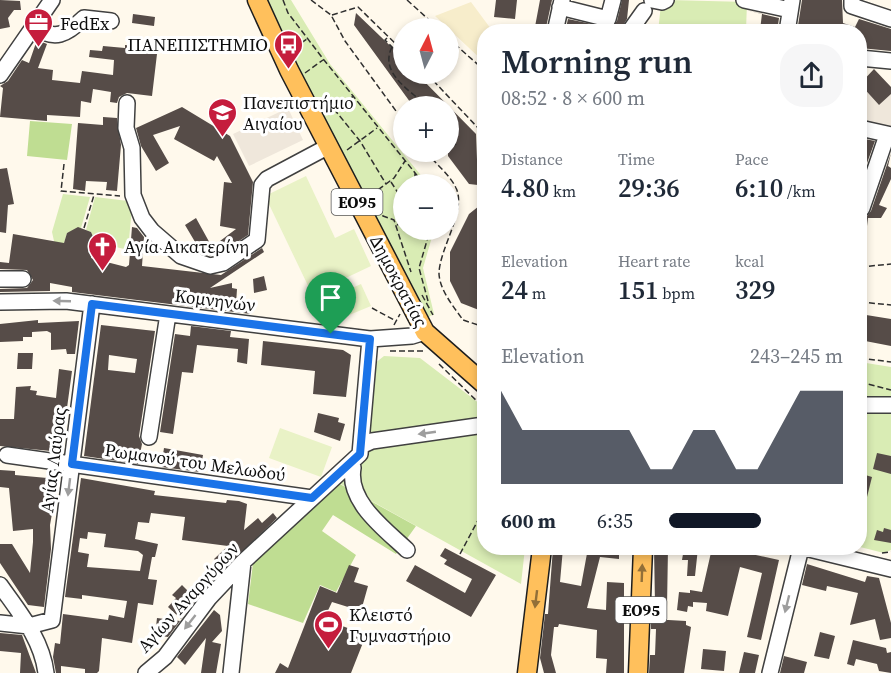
<!DOCTYPE html>
<meta charset="utf-8">
<style>
:root{--surface:#fff;--page:#f6f6f7;--text:#1f2937;--muted:#747a83;--accent:#111827}
body{margin:0;font-family:"Source Serif 4",serif;background:var(--page);color:var(--text);height:100vh;display:flex;flex-direction:column;font-size:22px;white-space:nowrap}
*{box-sizing:border-box;margin:0}
p{font-size:20px;color:var(--muted)}
.icon{flex:none;width:33px;height:33px;fill:none;stroke:currentColor;stroke-width:2;stroke-linecap:round;stroke-linejoin:round}
.map{position:relative;flex:1;overflow:hidden}
.panel{position:absolute;left:477px;top:24px;width:390px;height:531px;display:flex;flex-direction:column;background:var(--surface);border-radius:24px;box-shadow:0 3px 9px #0003}
.panel>*{flex:none}
.needle{width:39px;rotate:6deg}
.tools{position:absolute;left:393px;top:18px;display:grid;gap:12px}
.tools a{display:grid;place-items:center;width:66px;height:66px;border-radius:50%;background:var(--surface);box-shadow:0 3px 9px #0003;font-size:30px}
.pin{position:absolute;display:grid;place-items:center;width:51px;height:51px;color:#fff;margin:-62px -26px;border-radius:50% 50% 50% 0;rotate:-45deg;box-shadow:0 0 6px #0007}
.pin .icon{rotate:45deg}
.round{display:grid;place-items:center;flex:none;width:63px;height:63px;border-radius:24px;background:var(--page)}
.head{display:flex;align-items:center;justify-content:space-between;height:102px;padding:0 24px}
h1{font-size:33px;font-weight:600;line-height:45px}
.stats{display:grid;grid-template-columns:repeat(3,1fr);gap:9px;height:102px;padding:6px 24px}
.stats div{display:grid;align-content:center}
.stats b{font-size:26px;font-weight:600}
.stats small{font-size:16px;font-weight:400}
.stats p{font-size:16px}
.chart{height:168px;padding:12px 24px}
.chart p{display:flex;justify-content:space-between}
.chart svg{width:100%;height:108px;margin-top:6px;fill:var(--accent);opacity:.7}
ul{padding:0 24px;list-style:none;font-size:20px}
li{display:grid;grid-template-columns:96px 72px 1fr;align-items:center;height:45px}
li i{height:15px;border-radius:8px;background:var(--accent)}
.map>svg:first-child{display:block}
</style>
<div class="map">
<svg width="891" height="673" viewBox="0 0 891 673">
<rect width="100%" height="100%" fill="#fff9ec"/>
<path fill="#f7edcb" d="M471 2 491 29 503 25 513 31 484 32V62L435 16Z"/>
<path fill="#d9ecb4" d="M264 0H291L330 64 428 184H404V230H434L423 268 434 314 427 318 311 98Z
M669 0 747 2 746 31 658 32 661 4Z
M63 194 90 197 81 228 67 233 59 260 52 259 54 241 52 232Z
M95 197 128 201 132 208 128 250 96 242 91 232 86 230Z
M384 356 420 358 484 407V420L375 437 370 431 374 364Z
M860 362 891 367V550L884 553 860 547Z
M484 431V548H525L521 584 339 483 369 449Z"/>
<path fill="#bfdd92" d="M30 121 72 124 67 160 27 156Z
M338 483 416 526 396 554 333 515 322 531 356 555 336 592 320 585 303 623 248 604 253 563Z"/>
<path fill="#e9f2c6" d="M306 176 335 238 354 229 371 266 312 294 265 196Z
M361 284 371 306 330 323 321 302Z
M280 428 332 447 321 477 269 458Z"/>
<path fill="#efe7db" d="M860 84 879 105 891 94V133L860 125Z
M288 108 303 140 249 166 233 134Z"/>
<path fill="#564c48" fill-rule="evenodd" d="M0 0 20 1 21 10H14L8 18 10 27 0 29Z
M496 0H517L515 19 494 17Z
M540 0H552L545 32H534Z
M622 0H629L627 19 619 32H592L579 28V32H565L568 19 611 28 617 21Z
M802 0H842L843 23 855 27 859 19 891 29V51L860 48V32H797Z
M746 10 779 18 777 32 760 30 762 14Z
M356 13 404 59V74H417L476 134 478 185 469 184 448 156V106H413L354 25Z
M133 14 155 17 154 26 132 23Z
M37 40 47 44 38 68 53 70 52 80 80 83 82 71 113 75 114 60 89 57 90 50 102 51 103 46 125 48V45L135 46V52L157 54 152 96 127 93 119 97 117 103 110 102 111 92 93 89 91 103 81 101 80 117 47 115V121L0 117 3 88 0 86 8 81 22 60 29 63Z
M874 69 891 87V94L879 105 860 84Z
M182 107 230 136 253 182 248 235 221 253 211 256 201 252 185 225 196 218 212 247 236 229 220 226 224 182 232 183 217 156 214 161 174 139 180 126 153 135 169 163 156 171 141 146 136 128Z
M103 117 117 118 121 145 117 191 106 190 107 182 86 181 85 191 73 189 78 123 103 125Z
M860 138 875 141 862 177 860 176Z
M891 153 888 166 891 168V179L879 205 887 208 881 218H868L867 226 860 229V218L867 216 871 211Z
M7 168 14 204 8 205 6 233 0 232V169Z
M484 202V312L461 303 450 281V252L469 214Z
M78 227 91 232 96 243 91 258 126 267 129 265 132 227 137 228 144 237 142 266 221 275 262 248 264 252 210 288 232 283V288L237 289 236 304 252 305 251 314 72 292V287L50 283V291L0 292V289L27 288 33 280 27 270 0 269V262L9 263 13 234 64 243 67 233Z
M264 276 267 290 254 293 253 279Z
M860 314 891 319V346L860 340Z
M38 320V323L79 321 75 354H67L66 349 51 350V333L47 331 32 332V337H23V341L0 342V324Z
M101 325 155 331 139 436 142 444 138 464 84 456ZM109 355 137 359 135 373 108 370Z
M191 326 231 331 230 337 249 339 247 364 237 362 238 349 197 345 193 373 182 372 173 434 160 432 175 334 190 336Z
M263 341 343 350 351 355 346 397 313 394 315 371 261 365Z
M18 353H33L32 369H17Z
M59 369 72 371 61 452 0 446V419H14L16 387 31 386 30 390 37 391 36 395 56 398Z
M318 413 339 418 338 422 345 424 340 441 314 432Z
M164 448 203 455 200 472 161 467Z
M877 453 891 456V474L873 469Z
M0 470 15 471V475L58 479 50 525 51 549 44 607 28 605 0 563V544H12L30 573 33 542V529L13 531 9 488 0 487Z
M862 474 872 477 862 517 860 516V477Z
M81 478 155 491 154 495 226 503 227 500 239 501 247 504 244 530 258 518 262 523 273 513 277 518 209 584 201 577 216 561 214 559 228 546 182 540 185 517 151 513 149 523 138 522 135 539 158 544 155 557H152L148 579 157 580 153 605 138 603 132 643 102 638 99 671 97 673H85V669L61 666V673H56L53 657 55 643 60 644 63 614 108 620 109 615 124 618 127 601 82 595V599L65 597ZM88 532 106 534 104 547 138 551 143 555 140 571 87 567 89 554 78 552 80 538 87 539Z
M884 528 891 530V543L874 540 877 530 883 532Z
M445 548 496 575 471 617 406 581 415 565 465 593 472 579 444 564 447 560 440 556Z
M553 548H563L560 582 581 586 588 548 612 550 619 548V559L600 557 587 608 606 610 607 582 624 583V673H606L607 659 596 658 597 630 559 624 558 627H554L551 655 556 673H544L540 658 545 614H548Z
M654 548H668L667 607 655 604Z
M684 548H698L695 576H687L688 560H682Z
M712 548H723L779 560 761 640 747 637 762 573 740 567 728 616 706 611 707 603 693 602V607L688 606 687 612 677 610 679 592 690 593V590L702 592Z
M807 564 865 582 867 576 879 578 891 623V638L880 640 875 619 850 625 858 593 827 586 826 591 802 585Z
M349 565 359 568 354 582 368 586 361 611 332 602 324 619 366 635 351 673H275L280 663 288 668 320 586 337 593Z
M182 585 196 599 181 619 168 607 176 598 172 595Z
M214 610 220 615 222 631 212 642 221 644 216 673H201L206 638 185 665 177 657Z
M157 618 180 621 168 637 155 635Z
M651 619 686 621V625L691 627 684 673H649L650 655H655L656 629H651Z
M820 632 835 636 829 659 814 656Z
M0 633 22 635 36 673H20L21 653 0 651Z
M853 640 886 648 887 653 891 652V673L879 671 877 664 856 659 854 666 847 664Z
M703 649 726 651 724 671 701 669Z
M744 652 759 655 755 673H739Z
M784 656 807 662 804 673H780Z"/>
<g fill="none" stroke-linecap="round" stroke-linejoin="round">
<defs>
<path id="minor" d="M652 0 662 2 666 0
M744 0 790 10
M852 0V6L891 19
M560 7 608 19 613 0
M33 26C55 42 67 34 84 18L111 21
M555 32 562 0
M629 32 644 11
M787 32 792 0
M860 58 891 61
M0 75 52 0
M127 103 126 128 132 148 133 195 142 218 152 231 181 256 210 266 223 263 257 240 262 185 267 179 329 146
M860 128 891 135
M860 208H862L887 135
M0 279H23
M0 302 66 301 370 339 412 336 425 332
M860 405H891
M149 437 168 314
M361 446 372 441 484 425
M7 455 312 498
M349 465 353 468C347 502 386 530 407 550
M805 548 891 569
M0 585C19 612 42 639 46 673
M0 623 29 626 52 620 92 304
M146 673 165 657 209 598 243 562 360 454 370 339
M231 673 243 562
M770 673 801 548"/>
<path id="major" d="M257 0 289 70 425 332 484 384
M527 673 542 548
M638 673 643 548"/>
</defs>
<use href="#minor" stroke="#404040" stroke-width="18"/>
<use href="#major" stroke="#1e1e1e" stroke-width="21"/>
<path stroke="#2f2f2f" stroke-width="1.5" stroke-dasharray="6 3" stroke-linecap="butt" d="M283 0 288 13 324 60 424 184
M311 0 331 15 345 41 404 122
M407 0 438 28
M332 15 358 7 404 52
M387 38 385 40 400 55 403 52
M448 38 484 70
M392 47C380 71 405 87 421 101V106
M294 48 307 39
M305 73 323 60
M427 74 480 130 484 142
M334 109 360 141 386 184
M328 111 354 96
M448 137 456 145
M347 150 377 128
M426 152C435 163 450 175 456 188 467 210 439 249 439 274 440 291 454 307 463 320L484 327
M64 164 61 191 120 196
M415 173V184
M391 182 404 202
M371 195 394 178 405 161
M373 200 383 216 394 220 411 272
M397 225 404 221
M84 228 94 195
M421 230 427 239
M860 267 891 264
M422 295 433 315
M428 301 419 268 430 230
M860 302 891 305
M372 308 396 321
M862 314 863 303
M394 325 400 314
M390 351H424
M860 358 891 362
M439 364 484 408
M860 382 891 390
M882 553 891 552
M460 554 484 509"/>
<use href="#minor" stroke="#fff" stroke-width="15"/>
<use href="#major" stroke="#ffc05c" stroke-width="18"/>
</g>
<defs><path id="oneway-solid" d="M-6-.8H1V-3.2L6.5 0L1 3.2V.8H-6Z" transform="scale(1.5)"/></defs>
<g fill="#9e9e9e">
<use href="#oneway-solid" transform="translate(62 301) rotate(-178)"/>
<use href="#oneway-solid" transform="translate(427 433) rotate(172)"/>
<use href="#oneway-solid" transform="translate(69 487) rotate(97)"/>
<use href="#oneway-solid" transform="translate(787 604) rotate(104)"/>
<use href="#oneway-solid" transform="translate(190 622) rotate(128)"/>
</g>
<g fill="#926f38">
<use href="#oneway-solid" transform="translate(642 573) rotate(-88)"/>
<use href="#oneway-solid" transform="translate(536 599) rotate(97)"/>
</g>
<g fill="none" stroke-linecap="round" stroke-linejoin="round">
<defs>
<path id="route" d="M92 304 370 339 360 454 312 498 72 464Z"/>
</defs>
<use href="#route" stroke="#fff" stroke-width="12"/>
<use href="#route" stroke="#1a73e8" stroke-width="8"/>
</g>
<defs>
<symbol id="office-pin" viewBox="-11 -11 22 30"><path d="M0 17L-7.5 6A9.5 9.5 0 1 1 7.5 6Z" fill="#c51d3d" stroke="#fff"/><path d="M-6-3h4V-5.5h4V-3h4V5H-6ZM-1-4.5V-3h2v-1.5ZM-6 0V1H6V0Z" fill="#fff"/></symbol>
<symbol id="bus-pin" viewBox="-11 -11 22 30"><path d="M0 17L-7.5 6A9.5 9.5 0 1 1 7.5 6Z" fill="#c51d3d" stroke="#fff"/><path d="M-5-6H5V4H4V6H2V4H-2V6H-4V4H-5ZM-3.5-4V0h7V-4ZM-3.5 1.2v1.5H-2V1.2ZM2 1.2v1.5H3.5V1.2Z" fill="#fff"/></symbol>
<symbol id="university-pin" viewBox="-11 -11 22 30"><path d="M0 17L-7.5 6A9.5 9.5 0 1 1 7.5 6Z" fill="#c51d3d" stroke="#fff"/><path d="M0-5L7-2L0 1L-7-2ZM-4 1L0 2.5L4 1V4Q0 6-4 4Z" fill="#fff"/></symbol>
<symbol id="church-pin" viewBox="-11 -11 22 30"><path d="M0 17L-7.5 6A9.5 9.5 0 1 1 7.5 6Z" fill="#c51d3d" stroke="#fff"/><path d="M-1.2-6h2.4v3.5h3.3v2.4h-3.3V6h-2.4V-.1h-3.3v-2.4h3.3Z" fill="#fff"/></symbol>
<symbol id="stadium-pin" viewBox="-11 -11 22 30"><path d="M0 17L-7.5 6A9.5 9.5 0 1 1 7.5 6Z" fill="#c51d3d" stroke="#fff"/><path d="M0-5a6.5 5 0 1 0 0 10a6.5 5 0 1 0 0-10ZM-3.5-1.8h7v3.6h-7Z" fill="#fff"/></symbol>
</defs>
<g fill-rule="evenodd">
<use href="#office-pin" x="22" y="6" width="33" height="45"/>
<use href="#bus-pin" x="272" y="28" width="33" height="45"/>
<use href="#university-pin" x="206" y="96" width="33" height="45"/>
<use href="#church-pin" x="86" y="230" width="33" height="45"/>
<use href="#stadium-pin" x="312" y="608" width="33" height="45"/>
</g>
<g text-anchor="middle" dominant-baseline="central" stroke-width="6" stroke-linejoin="round" paint-order="stroke">
<g fill="#fff" stroke="#565656" stroke-width="1.5">
<rect x="331.5" y="189" width="51" height="26" rx="4.5"/>
<rect x="615.5" y="597" width="51" height="26" rx="4.5"/>
</g>
<g font-size="16" font-weight="bold" fill="#0d0d0d">
<text x="357" y="202">ΕΟ95</text>
<text x="641" y="610">ΕΟ95</text>
</g>
<g font-size="18" fill="#0d0d0d" stroke="#fff" text-anchor="start">
<text x="60" y="23">FedEx</text>
<text x="268" y="44" text-anchor="end">ΠΑΝΕΠΙΣΤΗΜΙΟ</text>
<text x="243" y="102">Πανεπιστήμιο<tspan x="243" dy="21">Αιγαίου</tspan></text>
<text x="124" y="246">Αγία Αικατερίνη</text>
<text x="349" y="614">Κλειστό<tspan x="349" dy="21">Γυμναστήριο</tspan></text>
</g>
<g font-size="18" fill="#0d0d0d" stroke="#fff">
<text transform="translate(399 281) rotate(62)">Δημοκρατίας</text>
<text transform="translate(215 300) rotate(7)">Κομνηνών</text>
<text transform="translate(53 460) rotate(-83)">Αγίας Λαύρας</text>
<text transform="translate(195 462) rotate(8)">Ρωμανού του Μελωδού</text>
<text transform="translate(188 597) rotate(-48)">Αγίων Αναργύρων</text>
</g>
</g>
</svg>
<div class="tools">
<a><svg class="needle" viewBox="-14 -14 28 28"><path d="M0-13l5 13h-10z" fill="#e53935"/><path d="M0 13l5-13h-10z" fill="#747a83"/></svg></a>
<a>+</a>
<a>−</a>
</div>
<div class="pin" style="left:331px;top:334px;background:#1e9e55"><svg class="icon" aria-label="arrive" viewBox="0 0 24 24"><path d="M6 21V4h12l-3 4 3 4H6"/></svg></div>
<section class="panel">
<div class="head"><div><h1>Morning run</h1><p>08:52 · 8 × 600 m</p></div><a class="round"><svg class="icon" aria-label="share" viewBox="0 0 24 24"><path d="M12 15V3M7 8l5-5 5 5M5 13v7h14v-7"/></svg></a></div>
<div class="stats">
<div><p>Distance</p><b>4.80<small> km</small></b></div>
<div><p>Time</p><b>29:36</b></div>
<div><p>Pace</p><b>6:10<small> /km</small></b></div>
</div>
<div class="stats">
<div><p>Elevation</p><b>24<small> m</small></b></div>
<div><p>Heart rate</p><b>151<small> bpm</small></b></div>
<div><p>kcal</p><b>329</b></div>
</div>
<div class="chart"><p><span>Elevation</span>243–245 m</p>
<svg viewBox="0 0 160 44" preserveAspectRatio="none"><path d="M0 44V6L10 22L20 22L30 22L40 22L50 22L60 22L70 38L80 38L90 22L100 22L110 38L120 38L130 22L140 6L150 6L160 6V44z"/></svg>
</div>
<ul>
<li><b>600 m</b>6:35<i style="width:53%"></i></li>
</ul>
</section>
</div>
